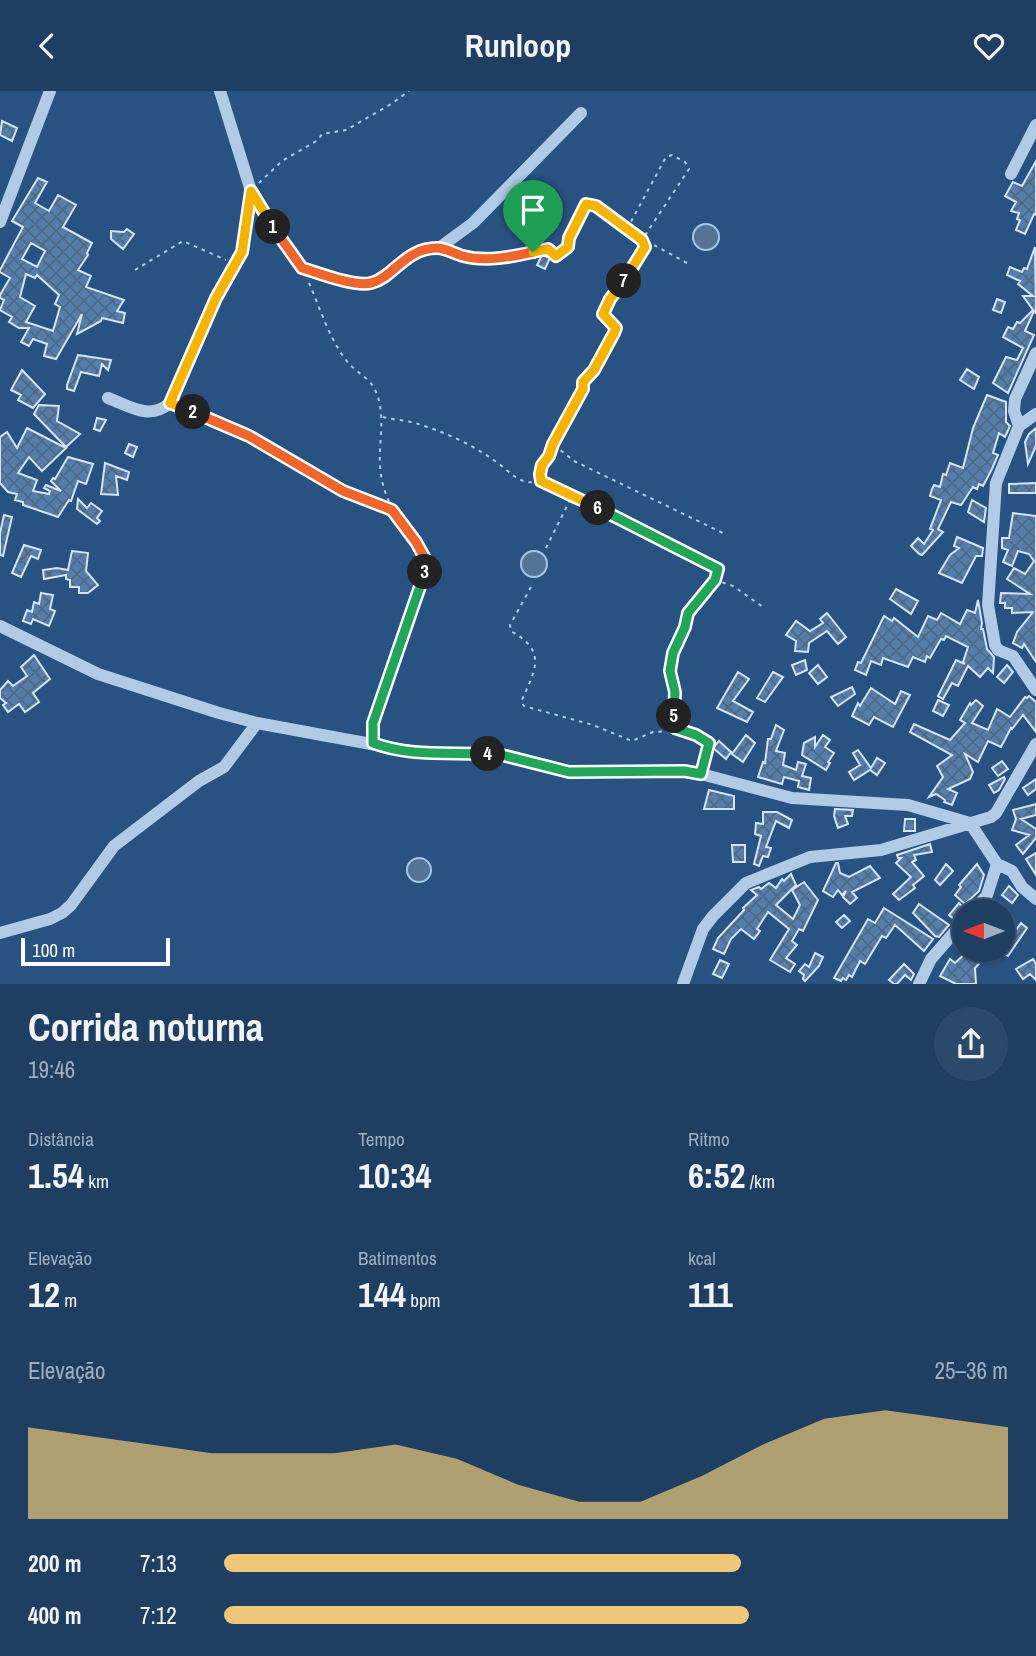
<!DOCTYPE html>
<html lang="pt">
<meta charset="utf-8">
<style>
:root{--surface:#1e3e62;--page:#2b496b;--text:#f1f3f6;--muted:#a1aebe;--line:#3c5777;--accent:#eec878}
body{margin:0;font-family:"Archivo Narrow",sans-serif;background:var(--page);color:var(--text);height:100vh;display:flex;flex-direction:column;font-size:26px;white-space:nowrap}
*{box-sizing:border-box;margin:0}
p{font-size:23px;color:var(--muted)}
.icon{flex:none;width:38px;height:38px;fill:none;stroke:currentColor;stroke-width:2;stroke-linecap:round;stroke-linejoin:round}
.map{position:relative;height:893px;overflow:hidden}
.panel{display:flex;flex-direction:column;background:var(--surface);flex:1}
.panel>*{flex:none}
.needle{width:46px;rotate:270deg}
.buttons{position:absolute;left:952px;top:808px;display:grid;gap:14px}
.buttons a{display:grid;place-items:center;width:63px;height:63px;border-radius:50%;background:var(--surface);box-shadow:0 2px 5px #0004,0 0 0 2px var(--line);font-size:35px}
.scale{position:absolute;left:21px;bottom:18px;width:149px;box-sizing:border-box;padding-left:7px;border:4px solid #fff;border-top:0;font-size:19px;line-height:24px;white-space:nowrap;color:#fff;-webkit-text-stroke:5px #285282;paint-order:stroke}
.pin{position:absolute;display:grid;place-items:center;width:60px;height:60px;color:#fff;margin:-72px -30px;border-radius:50% 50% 50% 0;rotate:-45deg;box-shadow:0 0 7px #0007}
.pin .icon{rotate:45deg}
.km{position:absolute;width:35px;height:35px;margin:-18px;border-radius:50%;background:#222;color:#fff;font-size:19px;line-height:35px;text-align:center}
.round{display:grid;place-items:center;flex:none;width:74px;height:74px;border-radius:37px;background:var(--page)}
.overview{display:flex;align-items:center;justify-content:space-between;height:119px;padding:0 28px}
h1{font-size:38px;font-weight:800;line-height:52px}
.figures{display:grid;grid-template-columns:repeat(3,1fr);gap:10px;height:119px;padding:7px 28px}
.figures div{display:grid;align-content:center}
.figures b{font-size:35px;font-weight:800}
.figures small{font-size:19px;font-weight:400}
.figures p{font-size:19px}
.chart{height:196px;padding:14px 28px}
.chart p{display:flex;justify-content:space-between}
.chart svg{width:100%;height:126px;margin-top:7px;fill:var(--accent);opacity:.7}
ul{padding:0 28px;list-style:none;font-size:23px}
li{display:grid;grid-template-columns:112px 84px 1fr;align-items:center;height:52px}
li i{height:18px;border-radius:9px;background:var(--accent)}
header{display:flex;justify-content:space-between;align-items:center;height:91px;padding:0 28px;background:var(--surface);font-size:32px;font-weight:800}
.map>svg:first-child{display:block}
</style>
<header><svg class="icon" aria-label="back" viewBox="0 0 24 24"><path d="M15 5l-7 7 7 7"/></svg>Runloop<svg class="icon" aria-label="heart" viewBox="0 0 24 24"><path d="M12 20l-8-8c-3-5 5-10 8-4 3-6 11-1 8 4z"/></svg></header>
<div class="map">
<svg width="1036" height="893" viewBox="0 0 1036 893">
<defs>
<pattern id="building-cross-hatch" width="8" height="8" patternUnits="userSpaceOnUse" patternTransform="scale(1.75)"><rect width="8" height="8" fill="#557eac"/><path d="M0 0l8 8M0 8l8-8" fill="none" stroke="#516881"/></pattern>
</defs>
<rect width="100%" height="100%" fill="#285282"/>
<path fill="#557395" stroke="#a6c6e7" stroke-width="2" d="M693 146a13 13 0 1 1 26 0a13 13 0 1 1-26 0Z
M521 473a13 13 0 1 1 26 0a13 13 0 1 1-26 0Z
M407 779a12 12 0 1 1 24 0a12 12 0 1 1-24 0Z"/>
<path fill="url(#building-cross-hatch)" stroke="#d4e4f5" stroke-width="2" fill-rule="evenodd" d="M2 30 17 37 12 50 0 44Z
M1036 70V124L1034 123 1025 143 1016 139 1020 129 1017 128 1019 122 1011 120 1016 111 1005 105 1013 91 1022 95Z
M38 87 47 91 35 112 49 120 58 104 76 114 63 136 92 152 87 162 88 164 78 179 91 185 86 196 124 209 117 220 125 222 123 232 102 227 101 230 77 243 82 223 56 268 44 265 47 253 33 248 29 255 21 251 29 237H19L9 231 12 226 0 219 4 209 0 207V204L10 187 0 181V179L23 136 12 130ZM31 152 45 160 37 176 22 168ZM26 183 35 187 37 184 59 204 55 213 60 216 53 240 26 231 35 215 20 206Z
M127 138 134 143 123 158 111 148V140L124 141Z
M1035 156 1036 222 1034 220 1025 240 1034 244 1008 302 993 292 1006 266 1017 269 1023 257 1003 246 1008 236 1013 238 1017 231 1020 232 1033 219 1023 205H1033L1018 193 1020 190 1007 184 1010 176 1022 181 1024 177 1027 178Z
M542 164 550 167 545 178 537 174Z
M997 208 1005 211 1001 222 993 219Z
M78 264 111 269 108 279 102 273 99 285 81 281 74 300 67 298V294Z
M967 278 979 286 974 298 960 289Z
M22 279 45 303 33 317 18 309 21 304 11 299Z
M987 304 1006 311V331L1010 335 1005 346 999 342 993 362 998 364 992 378 983 395 979 393 977 398 973 396 961 414 951 411 938 438 943 441 922 464 919 463 911 455 918 447 924 453 933 439 930 438 941 409 930 405 932 398 934 394 940 396 943 383 946 384 950 372 963 377 973 337Z
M39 314 59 315 57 330 80 343 66 356 34 323Z
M97 327 106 329 100 340 94 338Z
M27 337 66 357 42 380 29 366 18 382 37 389 33 400 49 403 50 400 44 397 46 394 61 400 51 390 53 387 55 388 68 366 93 373 86 393 78 390 71 410 69 409 58 426 23 414V411L15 409 17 403 8 401 0 392V346L7 341 17 357Z
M1036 337V355L1028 373 1025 351 1029 343Z
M129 353 137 356 133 366 125 362Z
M105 372 129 381 127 389 116 385 118 404 101 403Z
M1036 392V402H1009V393Z
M78 408 87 417 91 412 102 420 97 427 100 430 97 433 77 418Z
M972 409 986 417 984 431 968 421Z
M1013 422 1036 425V571L1024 553 1022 557 1013 552 1017 541 1033 521 1012 522V517H1005V512H1000L1001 502 1030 503 1007 488 1014 477 1025 483 1034 470 1029 463 1018 460 1012 475 1003 471 1008 459 1002 457V447H1009Z
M4 424 12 426 3 465 0 464V442Z
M957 446 983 457 982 465H976L962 492 939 482 950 464 959 457 954 455Z
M24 454 41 459 38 468 31 465 21 486 12 482Z
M72 460 88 462 86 480 98 494 88 502H79V496H70V489L66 488V484L44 488 43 479 57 477 68 479Z
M896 498 918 510 911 523 890 508Z
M41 502 53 504 50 518 55 520 49 535 33 528 31 533 23 530 27 519 32 521 34 511 39 513Z
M978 509 982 532 981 538H983L987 558 994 566 993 582 988 577 980 586 968 575 958 595 952 592 943 608 938 605 956 569 965 573 963 571 968 556 946 545 944 549 941 548 930 567 927 565 925 571 913 566 908 576 883 567 881 574 871 570 866 584 855 579 858 571 861 572 884 525 892 530 894 527 918 546 928 525 937 529 941 522 960 533 967 519 975 522Z
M827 522 846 546 838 553 827 540 809 552 808 561 795 560 796 550 786 544 796 530 810 540 823 532 820 528Z
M34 564 50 588 33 602 39 611 25 621 19 613 8 621 3 614 6 612 0 607V599L8 590 13 595 27 585 21 576Z
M805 569 807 579 796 584 792 574Z
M818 574 827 586 818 593 809 582Z
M1007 574 1013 581 1004 592 997 586Z
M738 581 749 588 733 610 753 621 747 631 717 617Z
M773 581 783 586 765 611 757 607Z
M852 596 855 603 838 615 831 606Z
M871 597 895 613 901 600 910 604 893 636 874 626 869 634 852 625 858 612 860 615Z
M1029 605 1036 611V641L1023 624 1012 638 1011 637 1001 656 988 650 978 671 965 663 973 681 970 688 948 698 957 702 952 714 944 711 945 709 936 703 929 706 943 686 937 675 952 664 910 641 914 633 950 649 965 632 960 629 970 612 971 614 976 609 983 615 972 632 988 639 997 618 1010 626 1025 606 1027 607Z
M938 609 949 614 943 625 933 620Z
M776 634 784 639 776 660 785 662 783 674 796 679 798 671 806 673 802 685 811 687 809 699 798 696 799 690 784 686 782 693 758 686 763 671 765 672 768 648H771Z
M746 644 755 652 743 671 732 663Z
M823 644 830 649 825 656 834 662 828 671 830 672 826 679 802 664 804 652 815 646V656Z
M719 650 731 661 726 668 713 657Z
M858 659 871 677 877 667 885 672 877 684 870 679 854 689 849 681 860 674 853 662Z
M1002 670 1008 678 998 685 992 677Z
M1004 686 1005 688 999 699 994 702 989 694Z
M1036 688V698L1028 704 1023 697Z
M709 699 734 705V718H704Z
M1036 713V724L1021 728 1036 738V747L1023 763 1016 754 1029 744 1012 739 1016 728 1013 719Z
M835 718 853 719 852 725H845L848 733 838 737 834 725Z
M763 721H777L792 729 789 737 776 730 766 756 771 757 768 766 763 765 759 775 754 773 761 745 755 743 756 732 763 733Z
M905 728H915V740H904Z
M930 753 932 761 914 764 916 769 912 771 924 785 913 794 915 797 899 809 893 803 911 786 896 772 901 767H898L897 764Z
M732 754H745V771H733Z
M1036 762V784L1026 768Z
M836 772H838L840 782 849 786 870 775 880 787 852 801 857 807 850 813 843 806 846 800 842 804 838 799 833 806 823 800Z
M946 773 953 780 940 794 935 789Z
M977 773 984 784 979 800 965 813 955 804 961 796 959 794Z
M791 783 796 794 776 814 793 828 800 814 792 799 804 791 818 809 803 840 799 838 792 850 797 854 786 867 795 873 790 881 770 869 789 838 768 821 757 838 760 840 754 848 741 838 731 848 724 863 713 858 718 847 744 819 743 817 757 804 751 799 759 796 761 798 769 792 776 797 782 788 784 790Z
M1009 795 1018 804 1012 812 1002 804Z
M959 812 965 818 964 821 954 828 949 824Z
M919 813 949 834 939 846 935 845 913 822Z
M884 817 933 848 924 860 895 834 886 847 882 845 865 873 860 870 852 886 849 884 846 889 843 887 841 890 834 887 868 828 875 832Z
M844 824 850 830 842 837 836 831Z
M1021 832 1027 837 1008 865 1001 861Z
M969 859H992L975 877 976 893H956L940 885 950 868 955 872Z
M815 862 823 866 819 875 805 890 803 888 804 884 799 880 805 873 809 876Z
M1033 868 1036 873V889L1030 883 1023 888 1016 878Z
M720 869 729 873 722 887 713 883Z
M904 873 914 883 911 889 905 884 897 893H894L889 889Z"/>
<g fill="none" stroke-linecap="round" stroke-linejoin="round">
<path stroke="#b1cbe6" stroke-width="2" stroke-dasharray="3.5 5" stroke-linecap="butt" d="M259 92 282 70 318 49 322 43 346 39 391 13 409 0
M627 138 666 66 672 64 685 71 689 78 642 149
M543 159 548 157 556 165 568 156 569 147 586 113 596 115 642 149 644 155
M687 172 654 154 645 156C632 179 614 199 603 223L616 237 614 242 594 279 583 291V298L553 353 549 365 542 374 540 383 541 390 718 478 715 489 733 495 763 516
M135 179 183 150 226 169
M309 192C320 217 329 247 346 269 353 279 366 285 373 295 389 322 376 356 381 384 386 419 412 443 428 473L407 538 373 632V640
M180 316 249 345 343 400 391 419
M383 326C393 329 405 329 415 332 442 340 472 353 495 370 511 381 520 396 541 390
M554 354 574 370 727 444
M546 457 572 405
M531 496 510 534 511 540C548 561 535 579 521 611L524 615 593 634 632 650 653 641 671 640 675 637
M705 672 708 652 696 644 675 637V601L670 580 673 562 685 536 688 522 714 489"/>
<path stroke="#b1cbe6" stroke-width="12" d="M220 0 251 100 263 122 302 177C319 182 354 196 371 192 393 187 405 157 437 157 446 157 454 163 463 165 485 171 511 166 533 161
M1011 83 1036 34
M0 131 50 0
M439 157 473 132 581 22
M1036 262 1015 308 1014 320 1019 335 996 392 988 514 995 554 998 559 1013 565 1036 599
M108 307C130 315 149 330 170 312L216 207 242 161 251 100
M1019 335 1036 323
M0 535 98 583 219 622 257 632 420 662 502 664 569 681 684 680 701 683 792 707 908 714 970 732 997 773 1012 780 1022 796 1036 808
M973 821 987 804 997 773
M0 842 50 828 62 822 71 814 114 755 199 690 224 676 257 632
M683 893 703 838 713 825 746 792 810 766 881 759 991 726 996 722 1036 653
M919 893 931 868 964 830"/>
</g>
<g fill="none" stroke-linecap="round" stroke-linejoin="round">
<defs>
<path id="split-1" d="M273 136 302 177C319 182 354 196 371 192 393 187 405 157 437 157 446 157 455 163 463 165 485 171 511 166 533 161"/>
<path id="split-2" d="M193 321 170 312 216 207 242 161 251 100 273 136"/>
<path id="split-3" d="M193 321 249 345 343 400 392 419 416 451 428 473 425 481"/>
<path id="split-4" d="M425 481 373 632V652C410 666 449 661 488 663"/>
<path id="split-5" d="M488 663 502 664 569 681 684 680 701 683 709 652 696 644 675 637 674 625"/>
<path id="split-6" d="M598 417 718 478 715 489 688 522 685 536 673 562 670 580 675 601 674 625"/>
<path id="split-7" d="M598 417 541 390 540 383 542 374 549 365 553 353 583 298V291L594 279 614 242 616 237 603 223 610 208 624 190"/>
<path id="split-8" d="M533 161 548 158 556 165 568 156 569 147 586 113 596 115 642 149 645 156 624 190"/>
</defs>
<use href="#split-1" stroke="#fff" stroke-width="14"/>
<use href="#split-2" stroke="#fff" stroke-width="14"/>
<use href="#split-3" stroke="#fff" stroke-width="14"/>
<use href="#split-4" stroke="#fff" stroke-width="14"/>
<use href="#split-5" stroke="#fff" stroke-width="14"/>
<use href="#split-6" stroke="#fff" stroke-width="14"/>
<use href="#split-7" stroke="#fff" stroke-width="14"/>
<use href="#split-8" stroke="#fff" stroke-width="14"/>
<use href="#split-1" stroke="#f0652b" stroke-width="9"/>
<use href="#split-2" stroke="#f5b400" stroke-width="9"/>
<use href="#split-3" stroke="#f0652b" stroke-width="9"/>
<use href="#split-4" stroke="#22a559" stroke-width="9"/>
<use href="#split-5" stroke="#22a559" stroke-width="9"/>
<use href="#split-6" stroke="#22a559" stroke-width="9"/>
<use href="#split-7" stroke="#f5b400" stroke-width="9"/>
<use href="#split-8" stroke="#f5b400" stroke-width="9"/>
</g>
</svg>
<div class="buttons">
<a><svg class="needle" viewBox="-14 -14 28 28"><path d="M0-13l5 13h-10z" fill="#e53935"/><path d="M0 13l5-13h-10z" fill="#a1aebe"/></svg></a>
</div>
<div class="scale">100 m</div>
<div class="pin" style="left:533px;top:161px;background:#1e9e55"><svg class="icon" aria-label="arrive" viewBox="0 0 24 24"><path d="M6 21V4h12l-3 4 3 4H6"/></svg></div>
<b class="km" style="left:273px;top:136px">1</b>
<b class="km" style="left:193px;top:321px">2</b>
<b class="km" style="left:425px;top:481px">3</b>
<b class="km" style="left:488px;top:663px">4</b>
<b class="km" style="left:674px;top:625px">5</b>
<b class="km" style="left:598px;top:417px">6</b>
<b class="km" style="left:624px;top:190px">7</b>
</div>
<section class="panel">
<div class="overview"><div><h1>Corrida noturna</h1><p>19:46</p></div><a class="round"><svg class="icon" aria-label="share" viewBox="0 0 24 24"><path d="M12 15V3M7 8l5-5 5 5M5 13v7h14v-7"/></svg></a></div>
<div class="figures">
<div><p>Distância</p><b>1.54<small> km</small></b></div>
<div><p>Tempo</p><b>10:34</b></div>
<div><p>Ritmo</p><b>6:52<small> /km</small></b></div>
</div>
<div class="figures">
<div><p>Elevação</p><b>12<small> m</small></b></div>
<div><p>Batimentos</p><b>144<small> bpm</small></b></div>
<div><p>kcal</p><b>111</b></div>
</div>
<div class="chart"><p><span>Elevação</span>25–36 m</p>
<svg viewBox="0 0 160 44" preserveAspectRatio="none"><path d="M0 44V12L10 15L20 18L30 21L40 21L50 21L60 18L70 23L80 32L90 38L100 38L110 29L120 18L130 9L140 6L150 9L160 12V44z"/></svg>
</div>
<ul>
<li><b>200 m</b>7:13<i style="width:66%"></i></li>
<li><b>400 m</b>7:12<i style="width:67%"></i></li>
</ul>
</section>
